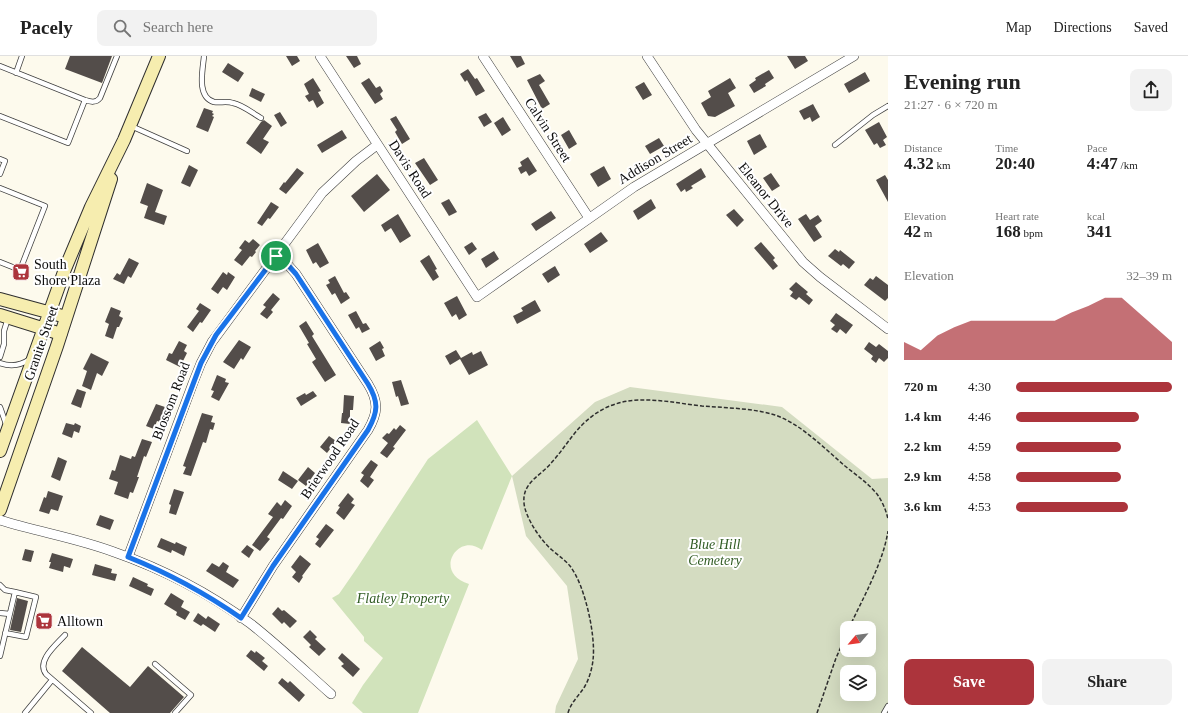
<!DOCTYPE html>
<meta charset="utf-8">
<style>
:root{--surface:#fff;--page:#f2f2f2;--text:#222;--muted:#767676;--line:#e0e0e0;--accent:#ac343c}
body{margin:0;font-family:"Times New Roman",serif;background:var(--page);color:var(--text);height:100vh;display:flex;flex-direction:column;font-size:15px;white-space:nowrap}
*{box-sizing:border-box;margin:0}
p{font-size:13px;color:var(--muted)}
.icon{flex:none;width:22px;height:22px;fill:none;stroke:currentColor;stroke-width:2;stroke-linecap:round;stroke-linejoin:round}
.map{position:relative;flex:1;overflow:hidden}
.sheet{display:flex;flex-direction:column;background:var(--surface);width:300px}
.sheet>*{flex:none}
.needle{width:26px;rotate:241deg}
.controls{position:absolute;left:840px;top:565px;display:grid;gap:8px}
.controls a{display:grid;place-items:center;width:36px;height:36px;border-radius:8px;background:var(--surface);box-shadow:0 4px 16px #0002;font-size:20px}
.pin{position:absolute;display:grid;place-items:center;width:34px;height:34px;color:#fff;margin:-17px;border:2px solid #fff;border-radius:50%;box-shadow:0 1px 4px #0007}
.round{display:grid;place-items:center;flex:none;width:42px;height:42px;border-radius:8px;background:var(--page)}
.headline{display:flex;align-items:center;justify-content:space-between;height:68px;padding:0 16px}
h1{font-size:22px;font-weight:700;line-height:30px}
.figures{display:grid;grid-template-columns:repeat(3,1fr);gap:6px;height:68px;padding:4px 16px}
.figures div{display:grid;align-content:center}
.figures b{font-size:17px;font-weight:700}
.figures small{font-size:11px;font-weight:400}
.figures p{font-size:11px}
.chart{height:112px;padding:8px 16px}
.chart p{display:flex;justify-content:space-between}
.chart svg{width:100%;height:72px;margin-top:4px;fill:var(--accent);opacity:.7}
.button{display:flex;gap:8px;margin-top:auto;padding:8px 16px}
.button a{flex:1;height:46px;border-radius:8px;background:var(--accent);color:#fff;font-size:16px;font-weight:700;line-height:46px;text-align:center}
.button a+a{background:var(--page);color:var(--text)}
ul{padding:0 16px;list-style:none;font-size:13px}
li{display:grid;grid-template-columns:64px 48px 1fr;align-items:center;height:30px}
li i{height:10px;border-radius:5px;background:var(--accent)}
header{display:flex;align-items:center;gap:24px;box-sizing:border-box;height:56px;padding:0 20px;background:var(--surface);border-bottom:1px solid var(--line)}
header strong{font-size:19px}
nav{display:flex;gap:22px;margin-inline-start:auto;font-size:14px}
.search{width:280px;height:36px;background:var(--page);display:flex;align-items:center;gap:10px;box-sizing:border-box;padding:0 14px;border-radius:8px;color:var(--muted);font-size:15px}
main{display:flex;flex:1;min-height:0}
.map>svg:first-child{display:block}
</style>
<header>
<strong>Pacely</strong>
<div class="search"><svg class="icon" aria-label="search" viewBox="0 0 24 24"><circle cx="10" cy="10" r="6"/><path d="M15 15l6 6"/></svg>Search here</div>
<nav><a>Map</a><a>Directions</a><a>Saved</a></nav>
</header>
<main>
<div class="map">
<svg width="888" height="657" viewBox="0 0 888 657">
<rect width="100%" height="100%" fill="#fdfaed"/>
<path fill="#d1e3bb" d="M477 364 512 420 482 494C458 475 432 517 469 528L418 657H363L352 647 363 629 383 602 364 585V581L332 542 339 538 357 512 428 403Z"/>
<path fill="#d4dcc1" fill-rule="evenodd" d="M630 331 782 351 872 423 888 422V657H555L556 650 578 603 567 530 526 480 512 420 595 346ZM847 572H869V594H847ZM847 616H869V638H847Z"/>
<path fill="#534d4a" d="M70 0H112L102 27 65 13Z
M286 0H297L300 5 292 10Z
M346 0H357L361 8 354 12Z
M510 0H521L525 8 517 12Z
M787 0H805L808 5 795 13Z
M228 7 244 17 238 26 222 16Z
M468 13 475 23 477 22 485 35 476 40 467 24 465 26 460 18Z
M769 14 774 22 765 28 766 30 754 37 749 29 756 24 755 22Z
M865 16 870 25 849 37 844 28Z
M540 18 545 25 539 29 550 48 542 53 527 24Z
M313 22 321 35 318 36 324 47 317 52 313 44 309 46 305 40 309 38 304 28Z
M369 22 376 32 380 30 383 35 380 38 383 43 375 48 361 27Z
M730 22 736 32 728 37 735 50 715 61 708 60 701 47 711 41 708 35Z
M644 26 652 39 643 44 635 31Z
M252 32 265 38 261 46 249 40Z
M813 48 820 61 812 66 810 61 804 64 799 55Z
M204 52 213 55 212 57 214 58 212 60 214 61 208 76 196 71Z
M280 56 287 67 281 71 274 59Z
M486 57 492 66 484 71 478 61Z
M396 60 410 83 402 88 395 76 397 74 390 63Z
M503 61 511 74 502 80 494 67Z
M264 64 272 70 263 83 269 86 261 98 246 87 261 66Z
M879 66 887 81 883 84 886 89 880 92 877 87 874 89 865 74Z
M342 74 347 82 322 97 317 89Z
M569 74 577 88 569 93 561 79Z
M760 78 767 91 754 99 747 85Z
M659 82 664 90 650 98 645 90Z
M528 101 537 115 529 120 526 115 521 118 518 112 522 110 520 106Z
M424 102 438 124 430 129 415 107Z
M189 109 198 114 190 131 181 127Z
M604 110 611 123 598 131 590 118Z
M297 112 304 117 286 138 279 133 284 126 285 127Z
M701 112 706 121 691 130 693 132 686 136 685 133 681 136 676 128Z
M771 117 780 130 772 135 763 122Z
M377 118 390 134 364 156 351 140Z
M885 119 888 124V146L876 124Z
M147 127 163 134 155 156 167 160 164 169 144 162 148 150 140 147Z
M449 143 457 156 449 160 441 147Z
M651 143 656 152 638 164 633 155Z
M271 146 279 151 270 163 268 162 262 170 257 167Z
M734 153 744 164 737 171 726 159Z
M551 155 556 162 536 175 531 168Z
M398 158 411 180 400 187 391 172 385 176 381 169Z
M806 158 810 164 818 159 822 165 815 170 822 181 814 186 798 163Z
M601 176 608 185 590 197 584 188Z
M253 183 260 189 255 195 256 196 252 201 250 200 242 210 234 204 242 194 239 192 245 184 249 187Z
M472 186 477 193 469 199 464 191Z
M761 186 775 202 773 204 778 210 773 214 754 192Z
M318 187 329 207 320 212 316 206 313 208 306 194Z
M835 193 839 196 840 194 855 206 849 213 843 208 841 210 828 200Z
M494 195 499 203 486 212 481 203Z
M429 199 437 213 435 214 439 221 433 225 420 205Z
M129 202 139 207 131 222 128 220 124 228 113 223 117 217 120 219Z
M555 210 560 219 548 227 542 218Z
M223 216 227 219 228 216 235 221 227 234 223 231 218 238 211 233Z
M335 220 344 237 346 236 350 242 341 248 335 237 332 239 326 229 330 227 328 224Z
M876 220 888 229V242L885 245 864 229 870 222 873 224Z
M796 226 808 236 806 238 813 244 809 249 799 241 796 244 790 240 793 236 789 233Z
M273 237 280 243 271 254 273 256 267 263 260 258 266 251 263 249Z
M457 240 467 259 459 264 456 258 452 261 444 247Z
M535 244 541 255 517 268 513 260 523 255 521 252Z
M200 247 211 254 202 267 200 266 193 276 187 271 199 255 196 253Z
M111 251 121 255 119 260 123 262 119 271H117L113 283 105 280 109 268 105 266Z
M356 255 363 268 366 267 370 273 362 277 359 271 356 273 348 259Z
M836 257 853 269 846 278 840 273 837 277 831 273 835 269 830 265Z
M306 265 314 278 312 280 336 319 325 326 312 306 316 303 307 288 309 287 299 270Z
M239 284 251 291 243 304 241 302 234 313 223 306Z
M179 285 187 289 184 295 187 297 180 311 166 304 169 297 172 298Z
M380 285 384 292 382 293 385 300 376 305 369 292Z
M869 286 876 291 879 288 888 295V302L884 306 879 302 876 307 871 303 873 300 864 293Z
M456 294 461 302 472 296 473 299 481 295 488 309 469 319 460 303 450 309 445 300Z
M91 297 109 306 102 320 97 317 91 334 82 330 87 315 83 313Z
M217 319 226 323 225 326 229 327 219 345 211 341 214 335 211 334Z
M401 324 409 348 401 350 398 340 396 341 392 326Z
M77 333 86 336 81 352 71 348Z
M313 335 317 340 301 350 296 342 305 337 306 339Z
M344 339 354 340 353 354H350V368L341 367 342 357H343Z
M156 348 165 351 160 366 157 365 154 373 146 370Z
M202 357 213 360 211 366 215 367 213 374 210 373 206 387 203 386 191 420 183 418 186 411 183 410Z
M66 367 74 369 75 367 81 370 79 377 74 375 72 382 62 378Z
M400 369 406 374 393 391 395 392 387 402 380 397 388 387 382 382 387 377 389 378 394 372 396 374Z
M329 380 336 385 327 397 320 391Z
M142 383 152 386 146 401 144 400 137 421H139L133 437 130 436 128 443 114 438 118 426 109 423 112 414 115 415 120 399 131 403 132 400 135 401Z
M58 401 67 405 60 425 51 421Z
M371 404 378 409 370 421 374 424 368 432 360 425 364 419 361 417Z
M308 411 315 417 306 430 298 424Z
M283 415 298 425 292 433 278 424Z
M174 433 184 436 176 459 169 457 171 449 169 448Z
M48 435 63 440 58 455 51 453 49 458 39 455 44 441 46 442Z
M348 437 354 443 351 447 355 449 344 464 336 457 340 451 338 450Z
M285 444 292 450 283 463 281 462 267 481 270 483 260 495 252 489 273 461 268 458 277 446 281 450Z
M100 459 114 464 110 474 96 469Z
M326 468 334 474 320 492 315 488 319 483 316 481Z
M161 482 175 488 176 486 187 491 184 500 172 494 171 497 157 491Z
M247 489 254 494 249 502 241 496Z
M25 493 34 495 31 506 22 504Z
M52 497 73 503 70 512 64 510 63 516 49 512 51 506H49Z
M300 499 311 508 302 520 303 521 299 527 292 521 296 516 291 511Z
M223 506 229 510 226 516 239 524 233 532 206 515 212 507 219 511Z
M95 508 112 513 111 517 117 518 115 525 92 519Z
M133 521 148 528 147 530 154 533 151 540 129 530Z
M171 537 184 545 181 551 190 556 185 564 176 559 177 556 164 548Z
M17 542 28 545 21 576 10 574Z
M278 551 282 555 284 554 297 565 290 572 284 566 282 568 272 558Z
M198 557 206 563 208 560 220 568 215 576 203 568 201 570 193 565Z
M40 559 51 561 49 572 38 570Z
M310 574 317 581 315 583 326 593 319 600 309 591 311 589 303 581Z
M82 591 130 631 148 610 184 641 170 657H110L62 615Z
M251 594 255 597 256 595 265 602 262 605 268 610 264 615 246 600Z
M342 597 360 613 353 621 341 610 344 608 338 602Z
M282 622 288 627 290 625 305 639 299 646 278 627Z"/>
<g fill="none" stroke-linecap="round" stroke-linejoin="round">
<defs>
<path id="lane" d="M204 0C203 13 196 41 214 46 220 47 227 45 233 47 243 49 252 57 261 62
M0 10 85 44C91 46 96 47 100 42L117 0
M16 17 22 0
M0 60 68 87 85 44
M131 70 187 95
M835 89 873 59 888 50
M0 103 5 105 0 118
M0 132 45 150 20 214 0 206
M0 301 4 288V275L8 262
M0 307C11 311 20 310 30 303
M0 351 6 368
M0 529 5 534 15 536
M0 557 10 558
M65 579C56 589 36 605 46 618L91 657
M0 600 15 536 36 541 26 581 5 577
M155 608 191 639 175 657
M25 657 52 624
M884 657 888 650"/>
<path id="street" d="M320 0 477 241 634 131 854 0
M483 0 589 162
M647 0 696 74 803 206 820 221 888 273
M0 464C38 476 77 482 114 496 163 513 209 537 251 568 279 590 305 615 331 638
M128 501 193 327 201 307 212 286 322 137 356 105 377 89
M241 562 273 510 368 374C378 357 379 346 368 328L296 218 288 209 276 199"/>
<path id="secondary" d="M0 243 66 261
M0 259 61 278
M0 395 65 213 91 151 124 84 159 0
M0 454 57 290 111 123"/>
</defs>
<use href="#lane" stroke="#3f3f3f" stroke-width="6"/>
<use href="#street" stroke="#3f3f3f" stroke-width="10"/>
<use href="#secondary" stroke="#2e2e2e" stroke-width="14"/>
<path stroke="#2e2e2e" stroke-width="1.5" stroke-dasharray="4 2" stroke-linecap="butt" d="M849 572C863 542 883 507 888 475
M568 657C571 646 579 640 585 630 589 623 592 613 593 604 596 580 585 529 570 510 565 504 559 500 552 494 541 485 525 461 524 447 522 426 541 420 552 406 563 394 571 380 583 368 619 333 658 345 702 350 726 352 752 352 775 359 801 368 824 392 845 410 856 419 868 427 877 438 882 445 886 454 888 463
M817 657 836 602 847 577"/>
<use href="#lane" stroke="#fff" stroke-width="4.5"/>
<use href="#street" stroke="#fff" stroke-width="9"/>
<use href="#secondary" stroke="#f6edaf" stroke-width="12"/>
</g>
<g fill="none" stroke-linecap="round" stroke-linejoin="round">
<defs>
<path id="route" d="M276 200 288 209 296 218 368 328C379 346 378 356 368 374L273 510 241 562C205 537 168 517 128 501L201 307 216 279Z"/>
</defs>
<use href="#route" stroke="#fff" stroke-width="8"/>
<use href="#route" stroke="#1a73e8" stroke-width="5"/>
</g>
<defs>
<symbol id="supermarket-square" viewBox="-11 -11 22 22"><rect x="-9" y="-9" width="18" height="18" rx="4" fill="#ac343c" stroke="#fff"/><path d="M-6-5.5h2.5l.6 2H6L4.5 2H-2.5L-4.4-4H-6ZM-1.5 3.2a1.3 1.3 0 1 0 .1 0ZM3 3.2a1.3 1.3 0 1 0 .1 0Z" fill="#fff"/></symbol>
</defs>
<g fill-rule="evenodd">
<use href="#supermarket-square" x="11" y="206" width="20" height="20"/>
<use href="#supermarket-square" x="34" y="555" width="20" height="20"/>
</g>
<g text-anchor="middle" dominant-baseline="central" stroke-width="4" stroke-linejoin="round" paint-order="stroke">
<g font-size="14" fill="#0c0c0c" stroke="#fff">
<text transform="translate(548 74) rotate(57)">Calvin Street</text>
<text transform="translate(655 103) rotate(-31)">Addison Street</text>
<text transform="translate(410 113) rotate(57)">Davis Road</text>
<text transform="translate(766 139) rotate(51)">Eleanor Drive</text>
<text transform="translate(41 287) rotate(-71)">Granite Street</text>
<text transform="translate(171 345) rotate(-69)">Blossom Road</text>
<text transform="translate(330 403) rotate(-56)">Brierwood Road</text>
</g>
<g font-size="14" fill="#0c0c0c" stroke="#fff" text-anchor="start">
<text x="34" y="208">South<tspan x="34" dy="16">Shore Plaza</tspan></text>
<text x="57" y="565">Alltown</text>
</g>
<g font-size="14" font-style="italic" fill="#315c24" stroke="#fff">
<text x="715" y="488">Blue Hill<tspan x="715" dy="16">Cemetery</tspan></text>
<text x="403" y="542">Flatley Property</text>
</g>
</g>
</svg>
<div class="controls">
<a><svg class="needle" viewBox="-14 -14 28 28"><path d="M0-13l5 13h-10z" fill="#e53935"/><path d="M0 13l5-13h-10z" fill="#767676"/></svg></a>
<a><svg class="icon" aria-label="layers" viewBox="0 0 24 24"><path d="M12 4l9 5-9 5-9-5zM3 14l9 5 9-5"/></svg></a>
</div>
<div class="pin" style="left:276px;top:200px;background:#1e9e55"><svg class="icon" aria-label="arrive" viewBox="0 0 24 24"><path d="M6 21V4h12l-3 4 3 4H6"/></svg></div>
</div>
<section class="sheet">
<div class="headline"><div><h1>Evening run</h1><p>21:27 · 6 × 720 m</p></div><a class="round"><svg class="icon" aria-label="share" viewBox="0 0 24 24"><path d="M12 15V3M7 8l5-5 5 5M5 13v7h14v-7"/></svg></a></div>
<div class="figures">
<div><p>Distance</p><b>4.32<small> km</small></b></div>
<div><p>Time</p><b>20:40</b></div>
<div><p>Pace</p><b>4:47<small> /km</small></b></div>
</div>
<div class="figures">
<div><p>Elevation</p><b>42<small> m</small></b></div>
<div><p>Heart rate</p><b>168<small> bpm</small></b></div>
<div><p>kcal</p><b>341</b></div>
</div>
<div class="chart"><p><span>Elevation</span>32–39 m</p>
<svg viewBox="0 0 160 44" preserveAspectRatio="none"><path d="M0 44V33L10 38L20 29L30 24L40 20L50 20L60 20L70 20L80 20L90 20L100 15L110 11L120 6L130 6L140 15L150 24L160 33V44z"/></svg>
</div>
<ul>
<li><b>720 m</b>4:30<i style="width:100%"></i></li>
<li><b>1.4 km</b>4:46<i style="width:79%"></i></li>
<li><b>2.2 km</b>4:59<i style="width:67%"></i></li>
<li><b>2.9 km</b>4:58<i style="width:67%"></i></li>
<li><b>3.6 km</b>4:53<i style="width:72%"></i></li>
</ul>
<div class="button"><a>Save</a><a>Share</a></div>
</section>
</main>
